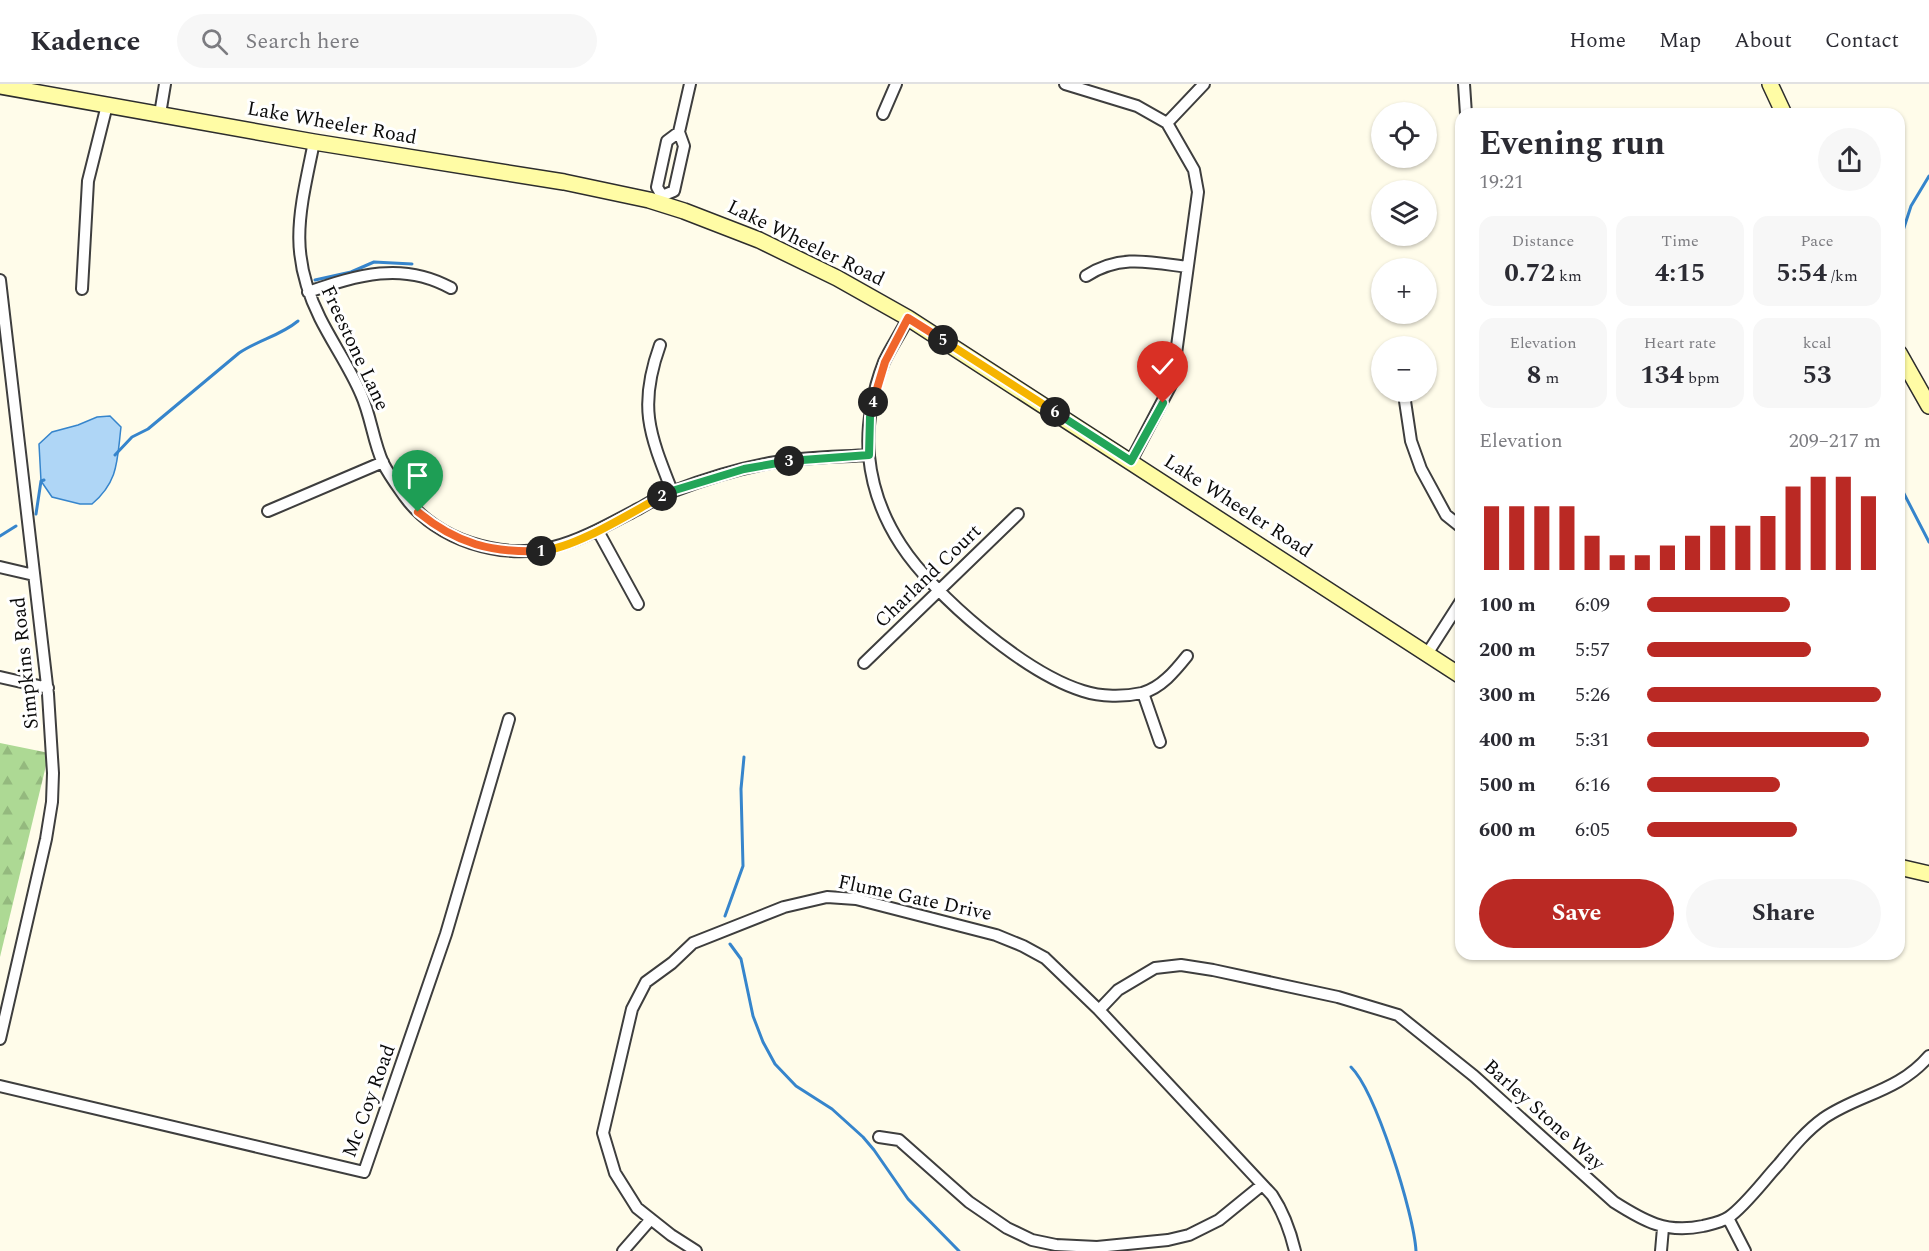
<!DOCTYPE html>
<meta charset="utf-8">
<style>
:root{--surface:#fff;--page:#f7f7f7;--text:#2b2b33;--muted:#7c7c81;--line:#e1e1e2;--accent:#ba2924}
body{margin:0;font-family:Spectral,serif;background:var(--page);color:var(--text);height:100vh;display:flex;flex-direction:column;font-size:22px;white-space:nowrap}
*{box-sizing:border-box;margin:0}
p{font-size:20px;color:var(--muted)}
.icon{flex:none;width:33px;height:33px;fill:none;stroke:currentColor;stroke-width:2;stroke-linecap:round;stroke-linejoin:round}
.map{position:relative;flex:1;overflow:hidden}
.side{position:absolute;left:1455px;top:24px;width:450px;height:852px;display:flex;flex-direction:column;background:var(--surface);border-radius:18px;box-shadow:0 2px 4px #0004}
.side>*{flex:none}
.fabs{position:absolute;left:1371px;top:18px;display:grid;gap:12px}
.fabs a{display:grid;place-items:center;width:66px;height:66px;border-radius:50%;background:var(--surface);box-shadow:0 2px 4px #0004;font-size:30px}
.pin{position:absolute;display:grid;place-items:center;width:51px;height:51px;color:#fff;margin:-62px -26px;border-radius:50% 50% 50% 0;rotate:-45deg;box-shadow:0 0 6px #0007}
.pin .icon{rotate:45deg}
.km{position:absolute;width:30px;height:30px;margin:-15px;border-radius:50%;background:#222;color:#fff;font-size:16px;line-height:30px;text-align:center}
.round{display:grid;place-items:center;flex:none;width:63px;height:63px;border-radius:32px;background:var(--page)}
.head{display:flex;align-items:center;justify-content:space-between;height:102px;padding:0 24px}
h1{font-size:33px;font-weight:700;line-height:45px}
.metrics{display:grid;grid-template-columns:repeat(3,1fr);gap:9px;height:102px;padding:6px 24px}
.metrics div{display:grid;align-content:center;border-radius:15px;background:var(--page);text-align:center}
.metrics b{font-size:26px;font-weight:700}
.metrics small{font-size:16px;font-weight:400}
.metrics p{font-size:16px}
.chart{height:168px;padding:12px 24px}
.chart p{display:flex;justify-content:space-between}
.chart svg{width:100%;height:108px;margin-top:6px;stroke:var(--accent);stroke-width:6}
.cta{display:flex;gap:12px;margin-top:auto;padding:12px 24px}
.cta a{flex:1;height:69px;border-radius:36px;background:var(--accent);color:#fff;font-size:24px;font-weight:700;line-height:69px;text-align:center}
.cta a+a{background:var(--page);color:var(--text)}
ul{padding:0 24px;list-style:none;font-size:20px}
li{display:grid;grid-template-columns:96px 72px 1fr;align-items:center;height:45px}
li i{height:15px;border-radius:8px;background:var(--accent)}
header{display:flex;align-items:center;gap:36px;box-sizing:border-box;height:84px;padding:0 30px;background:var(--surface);border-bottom:2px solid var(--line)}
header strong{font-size:28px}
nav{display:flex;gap:33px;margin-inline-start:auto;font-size:21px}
.search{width:420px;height:54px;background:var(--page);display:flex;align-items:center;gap:15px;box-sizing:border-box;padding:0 21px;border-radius:33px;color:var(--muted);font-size:22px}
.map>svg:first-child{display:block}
</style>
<header>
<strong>Kadence</strong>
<div class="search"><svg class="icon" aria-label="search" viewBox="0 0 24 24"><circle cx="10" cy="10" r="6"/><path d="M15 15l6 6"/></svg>Search here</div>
<nav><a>Home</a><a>Map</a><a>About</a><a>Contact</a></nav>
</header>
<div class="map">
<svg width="1929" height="1167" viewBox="0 0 1929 1167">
<defs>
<pattern id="forest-firs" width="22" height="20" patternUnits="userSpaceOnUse" patternTransform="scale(1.5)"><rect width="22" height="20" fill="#add994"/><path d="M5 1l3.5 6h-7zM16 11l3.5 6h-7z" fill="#94b97e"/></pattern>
</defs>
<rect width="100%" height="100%" fill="#fffcea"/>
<path fill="url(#forest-firs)" d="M0 659 49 669 0 873Z"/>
<path fill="#afd6f6" stroke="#3685cc" stroke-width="1.5" d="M110 332 121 343C117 376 119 397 92 420H80L52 413 41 397 39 360 52 348 78 341 97 333Z"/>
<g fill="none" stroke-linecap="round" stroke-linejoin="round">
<path stroke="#3685cc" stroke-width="3" d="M1899 159 1911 122 1929 92
M315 196 351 188 374 178 412 180
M115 371 132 353 148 345 239 269C258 256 280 252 298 237
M1899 400 1929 458
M36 430 41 397 44 396
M0 452 16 442
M725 832 743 782 741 705 744 673
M730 860 741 875 753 932 763 958 775 980 796 1002 832 1025 863 1053 874 1066 908 1115 959 1167
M1351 983C1376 1008 1414 1130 1416 1167"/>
<defs>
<path id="street" d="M1065 0 1137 22 1167 39 1194 86 1198 108 1172 299 1131 377
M1464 0 1466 30
M160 30 165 0
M883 30 896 0
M1167 39 1204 0
M314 58C300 127 287 168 320 234 333 260 350 284 361 310 371 332 373 357 383 379 389 391 398 403 405 413 421 435 446 451 471 459 539 481 579 456 638 425 649 419 661 411 674 407 705 395 737 385 770 379 802 373 836 373 869 371
M662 112 674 107 684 62 679 48 690 0
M661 117 662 112 657 103 667 57 679 48
M1086 192C1120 170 1150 178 1187 183
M0 196 48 610 53 689 52 718 46 755 0 955
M82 205 88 97 107 21
M308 208C358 191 402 177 451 204
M908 234C901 249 891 263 884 278 873 306 866 342 869 372 872 403 884 435 901 461 934 512 1025 589 1083 607 1101 613 1124 613 1142 609 1161 604 1175 587 1187 572
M660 261C638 322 649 349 672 407
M1405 317 1411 357 1421 385 1446 431 1461 443
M268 427 383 378
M598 447 638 520
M0 483 34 491
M1427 570 1461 517
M864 579 1018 430
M0 593 48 604
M1143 609 1160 658
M1099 926 1118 906 1155 884 1181 881 1213 886 1338 913 1398 931 1474 992 1614 1118C1644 1137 1666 1150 1703 1142 1711 1140 1722 1138 1729 1133 1745 1122 1765 1095 1779 1080 1793 1063 1806 1047 1824 1034 1859 1010 1898 1008 1929 972
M0 1002 364 1088 446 850 509 635
M879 1053 899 1056 969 1118 1007 1144 1032 1156 1056 1161 1097 1163 1168 1156 1189 1151 1219 1136 1262 1101
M1728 1134 1745 1167
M623 1167 651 1135
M696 1167 671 1151 637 1124 615 1089 603 1049 632 925 646 898 672 879 693 859 784 823 827 813 856 815 996 851 1023 862 1045 874 1099 926 1272 1111C1284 1129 1290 1146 1295 1167
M1661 1167 1663 1144"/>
<path id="secondary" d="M1770 0 1784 30
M0 2 314 58 564 98 649 116 684 127 759 156 837 194 908 234 1461 592
M1899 269 1929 322
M1899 783 1929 790"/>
</defs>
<use href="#street" stroke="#3e3e3e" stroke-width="14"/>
<use href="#secondary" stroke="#2d2d2d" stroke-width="18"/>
<use href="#street" stroke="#fff" stroke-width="10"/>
<use href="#secondary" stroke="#fffca5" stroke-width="15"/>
</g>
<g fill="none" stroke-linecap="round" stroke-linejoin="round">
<defs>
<path id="split-1" d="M418 428C457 460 492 469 541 467"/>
<path id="split-2" d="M541 467C576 464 630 429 662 412"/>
<path id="split-3" d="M662 412 672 407 744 385 789 377"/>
<path id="split-4" d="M789 377 869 371 870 333 873 318"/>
<path id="split-5" d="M873 318 885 278 908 234 943 256"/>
<path id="split-6" d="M943 256 1055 328"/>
<path id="split-7" d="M1055 328 1131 377 1163 319"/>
</defs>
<use href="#split-1" stroke="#fff" stroke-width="12"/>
<use href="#split-2" stroke="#fff" stroke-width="12"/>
<use href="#split-3" stroke="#fff" stroke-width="12"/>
<use href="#split-4" stroke="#fff" stroke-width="12"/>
<use href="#split-5" stroke="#fff" stroke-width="12"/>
<use href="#split-6" stroke="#fff" stroke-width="12"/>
<use href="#split-7" stroke="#fff" stroke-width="12"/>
<use href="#split-1" stroke="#f0652b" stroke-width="8"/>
<use href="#split-2" stroke="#f5b400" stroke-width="8"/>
<use href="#split-3" stroke="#22a559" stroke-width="8"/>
<use href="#split-4" stroke="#22a559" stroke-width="8"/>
<use href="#split-5" stroke="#f0652b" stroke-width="8"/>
<use href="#split-6" stroke="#f5b400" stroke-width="8"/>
<use href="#split-7" stroke="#22a559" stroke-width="8"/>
</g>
<g text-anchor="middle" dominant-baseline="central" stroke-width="6" stroke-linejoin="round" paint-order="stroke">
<g font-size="20" fill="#0b0b0b" stroke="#fff">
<text transform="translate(332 39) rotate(10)">Lake Wheeler Road</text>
<text transform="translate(806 159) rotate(26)">Lake Wheeler Road</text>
<text transform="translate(355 264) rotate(65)">Freestone Lane</text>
<text transform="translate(1238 422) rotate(33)">Lake Wheeler Road</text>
<text transform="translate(928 492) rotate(-44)">Charland Court</text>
<text transform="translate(25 579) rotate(-96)">Simpkins Road</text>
<text transform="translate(915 814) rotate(12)">Flume Gate Drive</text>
<text transform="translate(369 1017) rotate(-70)">Mc Coy Road</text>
<text transform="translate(1544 1031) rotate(42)">Barley Stone Way</text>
</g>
</g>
</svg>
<div class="fabs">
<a><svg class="icon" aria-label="locate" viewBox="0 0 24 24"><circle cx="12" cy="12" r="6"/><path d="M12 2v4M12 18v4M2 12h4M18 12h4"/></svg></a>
<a><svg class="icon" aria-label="layers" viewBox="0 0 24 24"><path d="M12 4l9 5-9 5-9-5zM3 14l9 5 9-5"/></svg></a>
<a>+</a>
<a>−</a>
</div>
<div class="pin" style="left:418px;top:428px;background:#1e9e55"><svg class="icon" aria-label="arrive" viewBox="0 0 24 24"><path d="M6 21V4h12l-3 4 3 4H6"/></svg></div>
<div class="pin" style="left:1163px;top:319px;background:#d93025"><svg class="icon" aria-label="check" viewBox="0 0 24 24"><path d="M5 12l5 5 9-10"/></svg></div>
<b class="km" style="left:541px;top:467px">1</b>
<b class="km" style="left:662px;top:412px">2</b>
<b class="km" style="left:789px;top:377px">3</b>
<b class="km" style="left:873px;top:318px">4</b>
<b class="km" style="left:943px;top:256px">5</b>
<b class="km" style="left:1055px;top:328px">6</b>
<section class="side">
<div class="head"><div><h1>Evening run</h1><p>19:21</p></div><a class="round"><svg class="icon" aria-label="share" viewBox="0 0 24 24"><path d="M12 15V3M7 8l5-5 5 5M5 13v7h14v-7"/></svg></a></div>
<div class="metrics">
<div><p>Distance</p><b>0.72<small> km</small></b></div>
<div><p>Time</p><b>4:15</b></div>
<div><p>Pace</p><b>5:54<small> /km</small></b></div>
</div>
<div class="metrics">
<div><p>Elevation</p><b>8<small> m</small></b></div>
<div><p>Heart rate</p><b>134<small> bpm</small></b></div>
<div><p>kcal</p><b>53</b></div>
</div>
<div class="chart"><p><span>Elevation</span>209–217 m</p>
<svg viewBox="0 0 160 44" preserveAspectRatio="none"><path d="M5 44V18M15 44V18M25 44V18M35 44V18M45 44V30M55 44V38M65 44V38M75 44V34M85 44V30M95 44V26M105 44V26M115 44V22M125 44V10M135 44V6M145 44V6M155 44V14"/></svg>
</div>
<ul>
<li><b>100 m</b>6:09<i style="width:61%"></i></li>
<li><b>200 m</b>5:57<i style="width:70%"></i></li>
<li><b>300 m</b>5:26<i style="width:100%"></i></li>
<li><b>400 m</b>5:31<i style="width:95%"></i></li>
<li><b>500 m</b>6:16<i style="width:57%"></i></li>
<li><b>600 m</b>6:05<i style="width:64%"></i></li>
</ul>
<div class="cta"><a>Save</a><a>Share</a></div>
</section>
</div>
